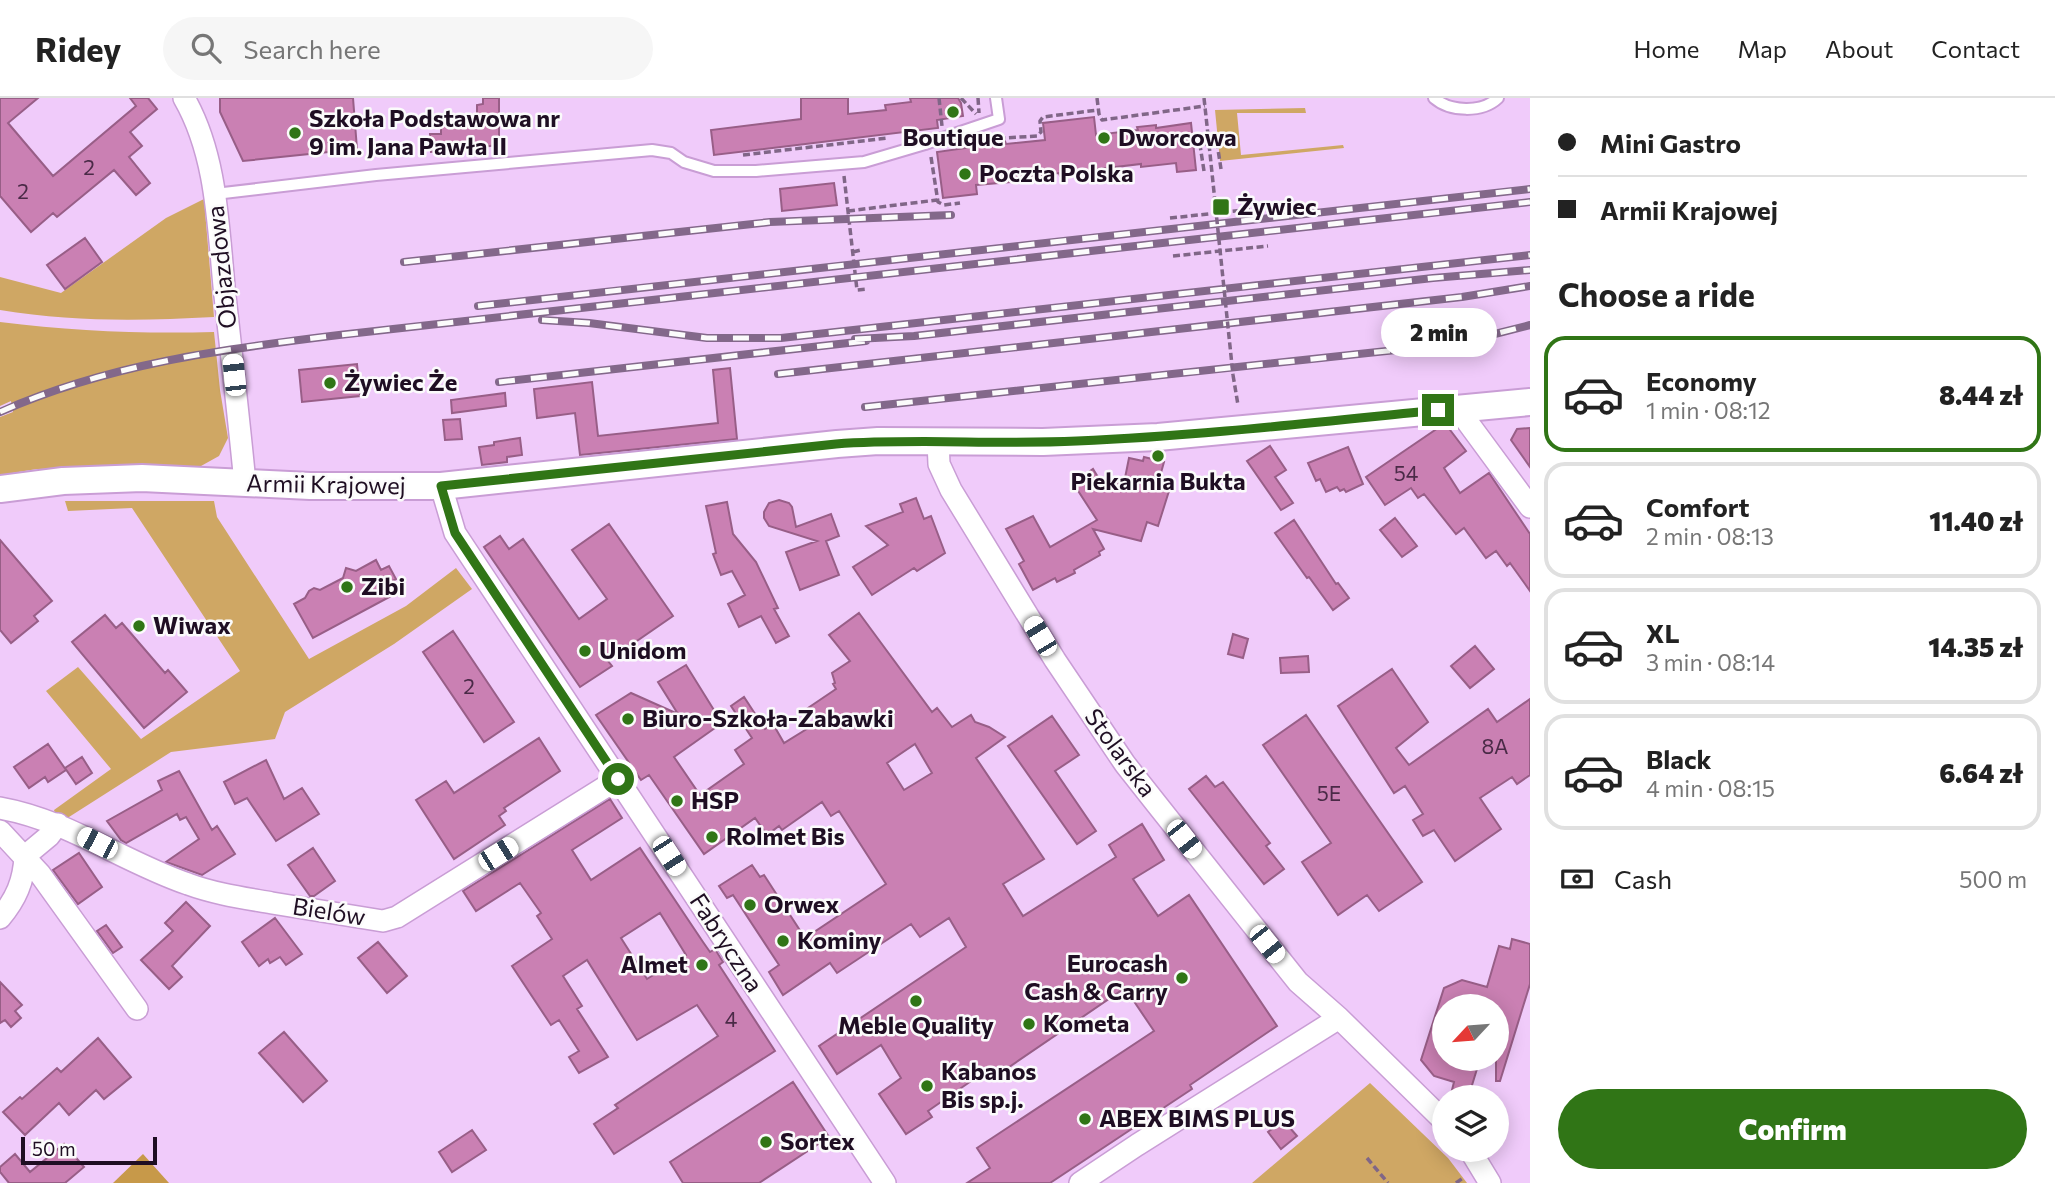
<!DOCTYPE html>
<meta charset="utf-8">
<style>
body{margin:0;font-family:Commissioner,sans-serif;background:#f6f6f6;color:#222;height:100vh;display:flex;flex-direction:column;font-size:26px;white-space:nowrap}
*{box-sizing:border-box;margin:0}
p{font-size:23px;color:#767676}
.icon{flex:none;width:38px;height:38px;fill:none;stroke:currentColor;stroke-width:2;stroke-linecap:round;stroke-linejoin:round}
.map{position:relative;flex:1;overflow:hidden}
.panel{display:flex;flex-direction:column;background:#fff;width:525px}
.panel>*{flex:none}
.guide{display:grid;align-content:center;height:154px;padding:0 28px;background:#fff}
.needle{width:46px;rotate:244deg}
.fabs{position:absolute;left:1432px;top:896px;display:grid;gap:14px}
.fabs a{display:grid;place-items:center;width:77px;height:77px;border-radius:50%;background:#fff;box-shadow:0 4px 18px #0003;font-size:35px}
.scale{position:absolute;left:21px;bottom:18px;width:136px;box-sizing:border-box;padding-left:7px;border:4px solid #1f0e23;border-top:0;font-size:19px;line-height:24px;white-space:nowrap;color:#1f0e23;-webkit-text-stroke:5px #fbfbfb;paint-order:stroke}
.end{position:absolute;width:32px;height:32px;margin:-16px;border:9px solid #307516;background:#fff;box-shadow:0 0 0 4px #fff}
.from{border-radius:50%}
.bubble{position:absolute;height:49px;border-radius:24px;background:#fff;box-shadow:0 4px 18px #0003;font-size:23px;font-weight:800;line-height:49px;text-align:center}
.car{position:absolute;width:21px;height:42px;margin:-21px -10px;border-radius:9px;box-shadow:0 0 5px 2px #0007;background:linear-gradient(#fff 24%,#345 0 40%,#fff 0 76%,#345 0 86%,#fff 0)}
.guide b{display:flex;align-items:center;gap:24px;height:66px;font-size:26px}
.guide b+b{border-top:2px solid #e0e0e0}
.guide i{width:18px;height:18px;background:#222}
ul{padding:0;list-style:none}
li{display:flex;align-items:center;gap:21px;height:116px;margin:0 14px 10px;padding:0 14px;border:4px solid #e0e0e0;border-radius:21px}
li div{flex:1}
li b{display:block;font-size:26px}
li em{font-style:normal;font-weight:800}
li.selected{border-color:#307516}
li>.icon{width:63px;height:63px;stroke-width:1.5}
h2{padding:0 28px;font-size:32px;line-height:84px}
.pay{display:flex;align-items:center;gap:18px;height:77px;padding:0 28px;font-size:26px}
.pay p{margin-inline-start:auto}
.cta{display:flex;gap:14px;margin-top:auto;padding:14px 28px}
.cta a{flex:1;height:80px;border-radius:42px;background:#307516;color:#fff;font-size:28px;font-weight:800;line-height:80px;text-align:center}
header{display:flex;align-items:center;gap:42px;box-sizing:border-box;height:98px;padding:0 35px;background:#fff;border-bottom:2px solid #e0e0e0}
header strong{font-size:33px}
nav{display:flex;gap:38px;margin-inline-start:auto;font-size:24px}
.search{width:490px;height:63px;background:#f6f6f6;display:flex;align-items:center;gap:18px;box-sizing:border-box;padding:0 24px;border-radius:38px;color:#767676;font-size:26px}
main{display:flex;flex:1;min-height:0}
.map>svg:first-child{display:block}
.green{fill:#cfa764}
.forest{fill:#c79949}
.building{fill:#ca80b3;stroke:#985e87;stroke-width:2;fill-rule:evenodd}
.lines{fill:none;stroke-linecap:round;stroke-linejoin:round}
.service-casing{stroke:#c99dd5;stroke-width:14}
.minor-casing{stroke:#c99dd5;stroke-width:24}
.tertiary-casing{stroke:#c99dd5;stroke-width:30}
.path{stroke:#806687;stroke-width:3.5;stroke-dasharray:7 3.5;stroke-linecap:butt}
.service{stroke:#fff;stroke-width:10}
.minor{stroke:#fff;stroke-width:21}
.tertiary{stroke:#fff;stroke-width:26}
.rail-casing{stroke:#83688a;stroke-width:8}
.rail{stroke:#fbfbfb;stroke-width:5;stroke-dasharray:16;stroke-linecap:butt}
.path-bridge{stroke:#806687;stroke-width:3.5;stroke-dasharray:7 3.5;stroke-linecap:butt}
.route{stroke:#307516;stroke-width:9}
.poi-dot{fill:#307516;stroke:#fbfbfb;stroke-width:2.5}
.labels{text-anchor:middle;stroke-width:5;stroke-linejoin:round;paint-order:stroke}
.number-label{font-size:21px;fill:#4a2a47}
.poi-label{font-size:24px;font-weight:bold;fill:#1f0e23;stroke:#fbfbfb;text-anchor:start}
.street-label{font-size:24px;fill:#1f0e23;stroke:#fbfbfb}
</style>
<header>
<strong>Ridey</strong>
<div class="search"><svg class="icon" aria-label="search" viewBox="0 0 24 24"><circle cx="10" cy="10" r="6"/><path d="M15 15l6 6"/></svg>Search here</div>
<nav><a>Home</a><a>Map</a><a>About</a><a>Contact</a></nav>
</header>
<main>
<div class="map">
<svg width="1530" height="1085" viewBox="0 0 1530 1085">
<rect width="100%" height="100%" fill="#f0cbfa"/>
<path class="green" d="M1305,10L1306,15H1237L1241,57L1343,47L1344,50L1220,63L1215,12Z
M204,101L214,219C140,223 73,224 0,212V179L61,195L166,120Z
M0,224C72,233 142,236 214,234L220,292L228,340L219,358L201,368L37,371L0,377V319L13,314L11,303L0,308Z
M65,403H214L217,419L309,561L406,508L456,470L472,491L394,546L285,614L275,641L171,654L58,726L54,712L111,671L46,593L78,569L141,641L240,573L132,410L68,413Z
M1370,985L1448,1060L1467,1085H1252Z"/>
<path class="forest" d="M143,1056L169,1085H113Z"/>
<path class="building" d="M0,0H38L8,25L53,78L136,8L130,0H148L157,11L130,34L142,48L129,59L150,85L136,97L114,72L57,119L53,115L31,134L0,98Z
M220,0H353L357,51L243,63L220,14Z
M483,0H499V47L431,54L430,36H441V28L477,26V7L483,6Z
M801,0H848V16L886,12L885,7L911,4L910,0H958L961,5L963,18L937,22L938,30L714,57L711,32L801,21Z
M1094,19L1096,37L1138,32L1137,29L1156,27V30L1191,25L1196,72L1177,74L1176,65L1141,69V66L1091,72V75L1060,78L1059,75L1009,81L1010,84L976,87L977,96L943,100L937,54L987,47V45L1005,43L1006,46L1045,42L1043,25Z
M834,85L837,107L782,113L780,91Z
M85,140L102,164L65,191L47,167Z
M357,266L360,298L302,304L299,272Z
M730,270L737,341L580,357L575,315L537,320L534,291L592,284L598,338L718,325L713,272Z
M505,295L506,308L452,315L451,302Z
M460,321L462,341L445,342L443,322Z
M1441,328H1447L1466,353L1444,370L1460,395L1489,375L1530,436V493L1510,465L1507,468L1496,453L1486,460L1464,430L1456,436L1424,396L1418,400L1411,390L1385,407L1366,379Z
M1530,330V369L1511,342L1517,331Z
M520,340L522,357L507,359V364L482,367L479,349L494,347V344Z
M1270,348L1286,372L1275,379L1293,405L1281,412L1247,363Z
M1348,349L1363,386L1346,394L1344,391L1340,393L1337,389L1326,394L1320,381L1316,383L1308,365Z
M1144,359L1164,364L1157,389L1169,393L1158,428L1147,424L1141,443L1093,431L1104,451L1099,454L1100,457L1074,472L1075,475L1057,484L1055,480L1033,492L1019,466L1024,463L1006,431L1033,418L1050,449L1097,422L1073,385L1093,371L1101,384L1124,385L1129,360L1143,363Z
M916,400L924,421L931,418L945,455L917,473L914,470L872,497L853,469L888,447L866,428L903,414L900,406Z
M779,402L789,405L792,409L796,429L831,416L839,438L826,443L839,477L800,492L786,454L817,443L769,428L764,420V414L769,405Z
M727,404L733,436L756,464L778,510L774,511L789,538L776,545L761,518L739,529L728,506L745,497L732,473L721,477L713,456L716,455L706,408Z
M1395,420L1417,448L1402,459L1380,432Z
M1294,422L1336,486L1338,485L1349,500L1333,512L1309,479L1307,480L1275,435Z
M609,426L673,518L608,563L612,568L580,589L484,449L500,438L509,451L523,441L579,521L607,501L572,452Z
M0,442L52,503L34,518L38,523L11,545L0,532Z
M376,462L381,472L389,468L396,481L387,486L393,497L313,540L294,506L305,500L309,493L314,490L320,492L343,480L346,470L356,473Z
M859,515L932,614L937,610L952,629L971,617L975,624L989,629L1005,639L976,660L1044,761L1003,786L1023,818L1116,759L1109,747L1142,726L1164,762L1133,781L1158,818L1189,797L1277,928L1190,987L1192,991L1050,1085H967L990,1070L977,1050L1154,933L1125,890L993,980L987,972L928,1013L932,1019L906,1036L879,996L901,980L881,947L837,976L819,948L966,849L949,820L920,839L911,826L837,875L830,865L783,897L769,874L779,867L733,797L727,800L719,788L752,767L760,779L764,777L805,840L886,786L839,713L831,718L822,704L782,732L779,728L767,737L755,720L704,756L649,677L641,682L596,617L631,595L678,616L658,584L686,567L722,625L674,659L700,697L744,666L735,652L752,640L731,608L744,599L765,631L773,626L784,645L818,624L808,610L836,591L833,586L835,585L832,575L850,563L829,537ZM915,646L932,675L904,692L887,665Z
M105,517L116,530L122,525L165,575L168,572L187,594L144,630L72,544Z
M453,533L514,624L484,644L423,554Z
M1233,536L1248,541L1243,560L1228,556Z
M1475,548L1494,571L1470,590L1451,568Z
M1308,558L1309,574L1281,575L1280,560Z
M1392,571L1428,624L1396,650L1409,667L1488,611L1497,624L1530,601V677L1517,686L1512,679L1480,700L1501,731L1455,763L1434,732L1423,738L1413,722L1423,716L1405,688L1394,695L1338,608Z
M1306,617L1422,784L1379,813L1367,797L1338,817L1302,764L1331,745L1263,647Z
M1052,618L1079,657L1055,673L1096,733L1077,746L1008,648Z
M539,640L560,673L504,710L506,713L499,718L505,727L454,761L416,702L446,683L454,695Z
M48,646L66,672L48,684L45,679L29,690L14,669Z
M82,659L92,675L76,686L65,670Z
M266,662L284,701L302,690L319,716L276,743L247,700L235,706L224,684Z
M179,673L212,732L217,728L235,756L202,777L166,764L199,741L186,719L180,722L177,716L126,745L121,742L107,723L162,692L158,683Z
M1206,678L1215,689L1223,684L1270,745L1266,748L1284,771L1264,786L1189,691Z
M610,701L622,720L572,752L591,782L640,750L703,844L710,854L715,851L723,864L719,867L775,953L614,1056L594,1026L618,1010L615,1007L718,938L697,907L637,942L587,862L563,878L582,908L577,911L608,959L579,975L569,959L579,953L559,922L551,927L512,868L552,841L537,818L541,815L520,785L476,813L463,793ZM660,815L686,857L647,881L621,840Z
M313,750L335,783L314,798H310L288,767Z
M79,755L102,789L78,806L53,772Z
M186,804L210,828L172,868L182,879L169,891L141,862L173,833L165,825Z
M275,820L302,856L286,867L280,859L270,865L268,861L259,868L242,844Z
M106,827L122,849L113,855L97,833Z
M1512,841L1530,846V886L1500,983H1496V908H1444V961H1480L1469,997L1452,992L1454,984L1434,978L1421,962L1444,890L1462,882L1487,889L1499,848L1510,851Z
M378,844L407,878L387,895L358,860Z
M0,884L22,907L15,913L21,920L11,929L5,922L0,925Z
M284,934L327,983L303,1004L259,955Z
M98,940L131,979L104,1001L96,992L69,1017L59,1005L25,1037L3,1014L20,999L22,1001L57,970L61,974Z
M793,984L829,1039L759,1085H683L670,1064Z
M1283,1022L1297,1038L1281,1051L1268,1034Z
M472,1032L486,1052L452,1074L439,1054Z
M64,1046L84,1069L65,1085H9L0,1074V1069L15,1056L30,1074Z"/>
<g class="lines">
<defs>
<path id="service" d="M1434,0C1450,14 1482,15 1498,0
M215,96L376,77L652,52L671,55L684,64L714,73H756L864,64L925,46L999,21L996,0"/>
<path id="minor" d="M184,0C218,59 218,132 225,198C232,261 239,323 245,385
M1461,310L1466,322L1530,409
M938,343L939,366L951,392L1055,562L1125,666L1155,704L1298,884L1339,920L1444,1023
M441,388L455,435L885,1085
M0,710C68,722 123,764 188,786C215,796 244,800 272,805C309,811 346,817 383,823L397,819L618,681
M0,733L40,776L137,911
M0,820C16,801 24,783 25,758L49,738L58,726
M1470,1052L1490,1085
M1080,1085L1137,1047L1339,920"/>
<path id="tertiary" d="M0,391L63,383L142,380L310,388H441L837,346L878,343L1043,344L1158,339L1530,304"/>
</defs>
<use href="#service" class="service-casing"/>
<use href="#minor" class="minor-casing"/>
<use href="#tertiary" class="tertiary-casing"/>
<path class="path" d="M939,0L942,28
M961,0L976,16
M978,0L979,15
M1097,0L1099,16L1102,22L1205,8
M1204,0L1209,46
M988,41L1037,38L1041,34L1040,23L1043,19L1098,12
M743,57L888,40
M931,59L938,104L944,107L960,105
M1204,73L1200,47L1217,45L1221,71
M844,78L857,192L868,191
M848,113L937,102
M1170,120L1264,110
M853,154L861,152
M1173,158L1268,148
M1233,277L1238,307
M1367,1060L1388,1085
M1456,1085L1463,1080"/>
<use href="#service" class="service"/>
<use href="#minor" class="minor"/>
<use href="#tertiary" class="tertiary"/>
<defs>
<path id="rail" d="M404,164L770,124L951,117
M478,208L1530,91
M542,222L589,225L707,240H781L1530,157
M855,241L914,238L1433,180L1530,172
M778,276L1462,199L1530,188
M499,284L866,243
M865,309L1424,249L1475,241L1530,227
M0,314C108,266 223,251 339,237L1530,104"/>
</defs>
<use href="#rail" class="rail-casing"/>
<use href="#rail" class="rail"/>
<path class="path-bridge" d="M1209,46L1233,277"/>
</g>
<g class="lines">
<path class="route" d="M618,681L455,435L441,388L836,346C916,340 996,347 1077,343C1197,338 1318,324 1438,312"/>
</g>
<g class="poi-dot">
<circle cx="953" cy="14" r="7"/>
<circle cx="295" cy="35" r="7"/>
<circle cx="1104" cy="40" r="7"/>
<circle cx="965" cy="76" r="7"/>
<rect x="1212" y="100" width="18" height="18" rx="3.5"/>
<circle cx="330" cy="285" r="7"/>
<circle cx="1158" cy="358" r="7"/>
<circle cx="347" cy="489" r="7"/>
<circle cx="139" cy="528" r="7"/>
<circle cx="585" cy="553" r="7"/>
<circle cx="628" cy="621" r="7"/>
<circle cx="677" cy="703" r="7"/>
<circle cx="712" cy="739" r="7"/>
<circle cx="750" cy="807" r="7"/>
<circle cx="783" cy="843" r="7"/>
<circle cx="702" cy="867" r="7"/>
<circle cx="1182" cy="880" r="7"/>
<circle cx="916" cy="903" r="7"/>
<circle cx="1029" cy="926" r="7"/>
<circle cx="927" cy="988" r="7"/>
<circle cx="1085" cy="1021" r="7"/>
<circle cx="766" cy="1044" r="7"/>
</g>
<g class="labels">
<g class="number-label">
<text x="89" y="77">2</text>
<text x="23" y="101">2</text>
<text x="1406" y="383">54</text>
<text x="469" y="596">2</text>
<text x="1495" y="656">8A</text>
<text x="1329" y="703">5E</text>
<text x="731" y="929">4</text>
</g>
<g class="poi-label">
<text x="309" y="29">Szkoła Podstawowa nr<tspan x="309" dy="28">9 im. Jana Pawła II</tspan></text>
<text x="953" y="48" text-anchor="middle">Boutique</text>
<text x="1118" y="48">Dworcowa</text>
<text x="979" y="84">Poczta Polska</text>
<text x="1237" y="117">Żywiec</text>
<text x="344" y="293">Żywiec Że</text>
<text x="1158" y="392" text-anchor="middle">Piekarnia Bukta</text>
<text x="361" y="497">Zibi</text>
<text x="153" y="536">Wiwax</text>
<text x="599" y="561">Unidom</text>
<text x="642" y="629">Biuro-Szkoła-Zabawki</text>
<text x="691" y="711">HSP</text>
<text x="726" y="747">Rolmet Bis</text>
<text x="764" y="815">Orwex</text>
<text x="797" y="851">Kominy</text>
<text x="1168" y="874" text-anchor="end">Eurocash<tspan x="1168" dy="28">Cash &amp; Carry</tspan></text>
<text x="688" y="875" text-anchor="end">Almet</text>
<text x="1043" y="934">Kometa</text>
<text x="916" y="936" text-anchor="middle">Meble Quality</text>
<text x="941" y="982">Kabanos<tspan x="941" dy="28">Bis sp.j.</tspan></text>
<text x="1099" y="1029">ABEX BIMS PLUS</text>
<text x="780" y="1052">Sortex</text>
</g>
<g class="street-label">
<text transform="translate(222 169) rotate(-96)" y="8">Objazdowa</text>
<text transform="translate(326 387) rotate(1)" y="8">Armii Krajowej</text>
<text transform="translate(1120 655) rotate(54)" y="8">Stolarska</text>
<text transform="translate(329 814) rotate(9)" y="8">Bielów</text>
<text transform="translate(726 845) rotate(57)" y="8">Fabryczna</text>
</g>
</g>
</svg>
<div class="fabs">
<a><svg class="needle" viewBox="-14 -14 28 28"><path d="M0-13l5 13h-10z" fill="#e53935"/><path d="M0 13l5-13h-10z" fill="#767676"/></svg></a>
<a><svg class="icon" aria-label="layers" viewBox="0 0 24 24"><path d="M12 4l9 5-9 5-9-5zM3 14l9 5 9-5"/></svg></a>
</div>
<div class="scale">50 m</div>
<i class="end from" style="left:618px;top:681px"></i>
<i class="end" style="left:1438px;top:312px"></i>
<div class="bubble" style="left:1381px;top:210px;width:116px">2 min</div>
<i class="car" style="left:234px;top:277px;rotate:354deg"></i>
<i class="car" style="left:1040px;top:538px;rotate:329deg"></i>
<i class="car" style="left:1184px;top:741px;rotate:142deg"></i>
<i class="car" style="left:97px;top:745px;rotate:297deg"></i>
<i class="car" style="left:498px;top:756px;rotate:58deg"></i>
<i class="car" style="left:669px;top:758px;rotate:147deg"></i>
<i class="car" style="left:1267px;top:846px;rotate:141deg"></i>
</div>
<section class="panel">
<div class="guide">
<b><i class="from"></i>Mini Gastro</b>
<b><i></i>Armii Krajowej</b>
</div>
<h2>Choose a ride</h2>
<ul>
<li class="selected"><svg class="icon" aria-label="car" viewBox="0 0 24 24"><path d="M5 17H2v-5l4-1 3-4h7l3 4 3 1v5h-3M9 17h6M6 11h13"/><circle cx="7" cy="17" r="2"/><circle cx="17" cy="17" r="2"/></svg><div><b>Economy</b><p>1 min · 08:12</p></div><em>8.44 zł</em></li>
<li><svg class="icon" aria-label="car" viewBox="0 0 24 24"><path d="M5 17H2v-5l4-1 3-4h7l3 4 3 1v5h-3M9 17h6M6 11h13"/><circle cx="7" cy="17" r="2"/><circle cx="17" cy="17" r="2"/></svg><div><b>Comfort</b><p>2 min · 08:13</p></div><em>11.40 zł</em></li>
<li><svg class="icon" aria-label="car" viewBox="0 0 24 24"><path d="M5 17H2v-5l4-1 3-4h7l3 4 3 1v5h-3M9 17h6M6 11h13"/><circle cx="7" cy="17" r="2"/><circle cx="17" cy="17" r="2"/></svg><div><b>XL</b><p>3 min · 08:14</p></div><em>14.35 zł</em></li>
<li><svg class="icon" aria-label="car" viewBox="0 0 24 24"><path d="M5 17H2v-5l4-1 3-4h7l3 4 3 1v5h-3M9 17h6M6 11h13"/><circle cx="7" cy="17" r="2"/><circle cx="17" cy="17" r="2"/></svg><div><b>Black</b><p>4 min · 08:15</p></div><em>6.64 zł</em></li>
</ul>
<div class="pay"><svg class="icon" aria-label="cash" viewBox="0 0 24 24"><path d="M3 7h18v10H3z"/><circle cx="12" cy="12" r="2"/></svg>Cash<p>500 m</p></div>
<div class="cta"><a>Confirm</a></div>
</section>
</main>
